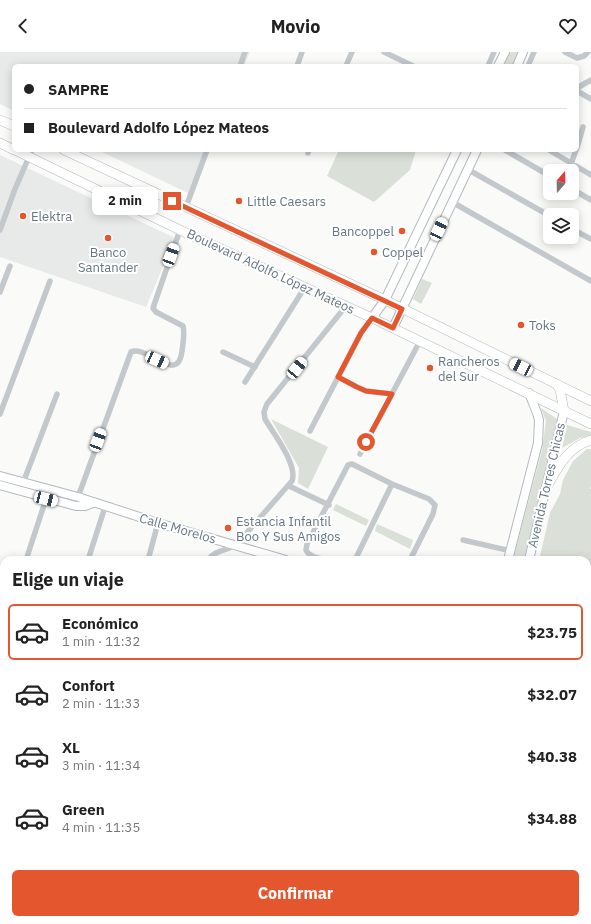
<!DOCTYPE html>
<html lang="es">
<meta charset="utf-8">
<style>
body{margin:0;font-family:"IBM Plex Sans",sans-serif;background:#f6f6f6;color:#222;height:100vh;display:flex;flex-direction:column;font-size:15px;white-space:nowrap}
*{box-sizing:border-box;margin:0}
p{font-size:13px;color:#767676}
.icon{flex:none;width:22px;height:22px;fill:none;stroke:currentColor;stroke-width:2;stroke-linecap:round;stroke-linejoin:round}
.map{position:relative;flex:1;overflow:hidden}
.drawer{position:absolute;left:0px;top:504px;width:591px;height:368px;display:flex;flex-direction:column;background:#fff;border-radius:12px 12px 0 0;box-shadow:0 2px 10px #0003}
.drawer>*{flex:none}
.top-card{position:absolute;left:12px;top:12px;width:567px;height:88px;border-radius:6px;box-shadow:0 2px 10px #0003;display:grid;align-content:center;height:88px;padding:0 12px;background:#fff}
.needle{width:26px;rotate:20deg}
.buttons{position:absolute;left:543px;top:112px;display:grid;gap:8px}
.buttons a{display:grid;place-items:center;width:36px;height:36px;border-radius:6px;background:#fff;box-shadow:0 2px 10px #0003;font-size:20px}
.end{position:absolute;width:18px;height:18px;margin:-9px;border:5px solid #e4572e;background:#fff;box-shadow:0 0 0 2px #fff}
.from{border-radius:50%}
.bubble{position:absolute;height:28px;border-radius:6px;background:#fff;box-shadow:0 2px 10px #0003;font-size:13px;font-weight:700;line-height:28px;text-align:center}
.car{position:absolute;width:12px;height:24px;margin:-12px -6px;border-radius:5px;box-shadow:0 0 3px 1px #0007;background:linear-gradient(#fff 24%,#345 0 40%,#fff 0 76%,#345 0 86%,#fff 0)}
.top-card b{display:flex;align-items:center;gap:14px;height:38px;font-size:15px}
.top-card b+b{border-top:1px solid #e0e0e0}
.top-card i{width:10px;height:10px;background:#222}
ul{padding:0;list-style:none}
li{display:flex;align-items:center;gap:12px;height:56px;margin:0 8px 6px;padding:0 4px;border:2px solid transparent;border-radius:6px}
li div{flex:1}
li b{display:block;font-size:15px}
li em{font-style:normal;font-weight:700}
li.current{border-color:#e4572e}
li>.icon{width:36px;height:36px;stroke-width:1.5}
h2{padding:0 12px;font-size:18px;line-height:48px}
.button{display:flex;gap:8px;margin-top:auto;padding:8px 12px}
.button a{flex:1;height:46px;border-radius:6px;background:#e4572e;color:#fff;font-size:16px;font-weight:700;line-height:46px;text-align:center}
header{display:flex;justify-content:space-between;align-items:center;height:52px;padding:0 12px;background:#fff;font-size:18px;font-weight:700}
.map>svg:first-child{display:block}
.built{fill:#e8e9e9}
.green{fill:#dadfd7}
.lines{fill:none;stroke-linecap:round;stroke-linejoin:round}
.secondary-casing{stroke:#b3babf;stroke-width:10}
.primary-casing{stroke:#b5babe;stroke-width:10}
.street{stroke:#c3c8cc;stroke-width:5.5}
.secondary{stroke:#fff;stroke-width:8}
.primary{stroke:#fff;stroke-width:9}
.route{stroke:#e4572e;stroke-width:5}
.poi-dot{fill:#e4572e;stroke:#fff;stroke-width:1.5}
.labels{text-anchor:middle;stroke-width:4;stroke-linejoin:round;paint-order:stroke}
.poi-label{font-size:13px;fill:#657683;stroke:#fff;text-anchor:start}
.street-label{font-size:13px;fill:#657683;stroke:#fff}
</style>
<header><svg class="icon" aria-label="back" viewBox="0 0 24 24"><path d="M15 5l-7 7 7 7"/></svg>Movio<svg class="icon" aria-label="heart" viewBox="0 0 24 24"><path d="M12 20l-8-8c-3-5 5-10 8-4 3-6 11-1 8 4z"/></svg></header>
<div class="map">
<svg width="591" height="872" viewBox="0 0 591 872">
<rect width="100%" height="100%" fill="#fafaf8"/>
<path class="built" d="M0,0H250L244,14H14V59L0,52Z
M98,98H210L192,143Z
M0,103L175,186L146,255L0,205Z"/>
<path class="green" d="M509,0H521L515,14H503Z
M339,98H416L410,118L374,150L327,124Z
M422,227L432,231L421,252L413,247Z
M541,356L557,367L524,508H513L542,398L546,369Z
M271,367L328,395L308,437L298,431L299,416Z
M567,373L591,380V383L580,386L562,396Z
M587,397H591V434L590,437H591V589L587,588V508H539L550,461L560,442L563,428L573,409Z
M336,452L369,468L366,474L333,458Z
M377,472L413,488L410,497L375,479Z
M0,698L4,700V750L0,749Z"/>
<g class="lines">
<defs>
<path id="secondary" d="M498,14L505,0
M517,14L523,0
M372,266L385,248L457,98
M393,276L477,98
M0,424L78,445L158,471L286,508
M0,433L76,454H85L93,451
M508,508L538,391L539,368L537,361L529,341
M529,508L564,359
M587,592L591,593
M587,604L591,605
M417,872L418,868
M437,872L438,868"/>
<path id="primary" d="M0,68L14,74
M0,91L14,98
M15,98L180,178L372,266L591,372
M64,98L385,248L591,349
M557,333L560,338L564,359
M545,438C557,417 567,395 591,388"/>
</defs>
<use href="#secondary" class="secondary-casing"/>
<use href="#primary" class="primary-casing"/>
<path class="street" d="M384,0L413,14
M565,0L577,6L584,4L588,0
M240,14L245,0
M297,14L302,0
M346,14L352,0
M488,14L494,0
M528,14L534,0
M577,36L591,28
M577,39L591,47
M577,96L583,75
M505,98L550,124
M549,98L591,123
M308,101L309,98
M571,112L576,98
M467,117L550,164
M572,137L591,148
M452,150L591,229
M186,155L207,98
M572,177L591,187
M0,178L15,137L32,98
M0,240L10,214
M223,300L255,315
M338,325L357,335L366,339L392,342
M245,330L305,235
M0,362L50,229
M310,379L361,281L372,266
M360,402L420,289
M23,431L57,342
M289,434L329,453
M78,445L131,300C146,292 178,334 182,299C183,291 185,282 183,274L156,260L153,256L180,178
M463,488L511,499
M26,508L46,447
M88,508L105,455
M148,508L158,471
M208,508C215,498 226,499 236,493L292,429C298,413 274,382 265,367L264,360L267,352L346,254
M239,508H240
M326,508L314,505L308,501L306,498L307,492L348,413L352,412L392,432L429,447L435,453L433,462L410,508
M355,508L392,432
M0,552L4,553
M0,590L4,576
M0,669L4,670
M587,689L591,677
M587,713L591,714
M0,786L4,773
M587,829L591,830
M300,868L317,872
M36,872L38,868
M97,872L98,868
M159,872L160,868
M222,872L223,868
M282,872L283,868
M346,872L347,868
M531,872L532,868
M589,872L591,865"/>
<use href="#secondary" class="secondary"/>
<use href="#primary" class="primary"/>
</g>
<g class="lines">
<path class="route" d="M172,149L402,257L393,276L372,266L361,281L338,325L357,335L366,339L392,342L366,390"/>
</g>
<g class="poi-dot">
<circle cx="239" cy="149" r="4"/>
<circle cx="23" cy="164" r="4"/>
<circle cx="402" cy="179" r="4"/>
<circle cx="108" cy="186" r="4"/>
<circle cx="374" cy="200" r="4"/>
<circle cx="521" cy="273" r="4"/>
<circle cx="430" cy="316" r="4"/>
<circle cx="228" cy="476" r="4"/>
</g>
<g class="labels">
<g class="poi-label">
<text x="247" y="154">Little Caesars</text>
<text x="31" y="169">Elektra</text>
<text x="394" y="184" text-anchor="end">Bancoppel</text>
<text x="108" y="205" text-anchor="middle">Banco<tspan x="108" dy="15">Santander</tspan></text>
<text x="382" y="205">Coppel</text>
<text x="529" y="278">Toks</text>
<text x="438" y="314">Rancheros<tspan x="438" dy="15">del Sur</tspan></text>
<text x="236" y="474">Estancia Infantil<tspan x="236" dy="15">Boo Y Sus Amigos</tspan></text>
</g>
<g class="street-label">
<text transform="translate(271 219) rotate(25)" y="5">Boulevard Adolfo López Mateos</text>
<text transform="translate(546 433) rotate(-77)" y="5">Avenida Torres Chicas</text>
<text transform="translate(178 476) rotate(16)" y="5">Calle Morelos</text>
</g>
</g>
</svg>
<div class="buttons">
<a><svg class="needle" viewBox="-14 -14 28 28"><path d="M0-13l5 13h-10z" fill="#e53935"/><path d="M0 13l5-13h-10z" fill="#767676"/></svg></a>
<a><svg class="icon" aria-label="layers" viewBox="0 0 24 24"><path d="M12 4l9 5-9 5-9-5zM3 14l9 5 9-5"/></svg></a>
</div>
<i class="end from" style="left:366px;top:390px"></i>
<i class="end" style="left:172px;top:149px"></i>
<div class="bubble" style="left:92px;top:135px;width:66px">2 min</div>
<i class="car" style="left:439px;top:177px;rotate:25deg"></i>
<i class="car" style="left:171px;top:203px;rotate:20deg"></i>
<i class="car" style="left:157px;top:308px;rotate:114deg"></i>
<i class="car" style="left:521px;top:315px;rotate:296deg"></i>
<i class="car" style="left:297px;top:316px;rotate:39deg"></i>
<i class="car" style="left:98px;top:388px;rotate:20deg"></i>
<i class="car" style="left:46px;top:447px;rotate:104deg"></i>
<div class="top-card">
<b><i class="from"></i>SAMPRE</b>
<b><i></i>Boulevard Adolfo López Mateos</b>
</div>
<section class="drawer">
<h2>Elige un viaje</h2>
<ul>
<li class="current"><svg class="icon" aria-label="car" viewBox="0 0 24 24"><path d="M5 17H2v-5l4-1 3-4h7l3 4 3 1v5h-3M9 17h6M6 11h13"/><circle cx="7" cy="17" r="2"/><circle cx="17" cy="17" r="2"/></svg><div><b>Económico</b><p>1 min · 11:32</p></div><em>$23.75</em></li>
<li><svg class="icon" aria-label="car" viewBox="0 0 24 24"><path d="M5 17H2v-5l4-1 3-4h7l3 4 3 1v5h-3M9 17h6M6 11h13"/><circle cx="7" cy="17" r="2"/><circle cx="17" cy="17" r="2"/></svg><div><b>Confort</b><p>2 min · 11:33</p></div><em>$32.07</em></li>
<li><svg class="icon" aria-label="car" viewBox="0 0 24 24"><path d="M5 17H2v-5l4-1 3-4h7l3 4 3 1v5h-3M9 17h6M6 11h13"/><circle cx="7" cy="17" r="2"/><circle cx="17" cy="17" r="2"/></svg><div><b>XL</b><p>3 min · 11:34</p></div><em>$40.38</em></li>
<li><svg class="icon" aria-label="car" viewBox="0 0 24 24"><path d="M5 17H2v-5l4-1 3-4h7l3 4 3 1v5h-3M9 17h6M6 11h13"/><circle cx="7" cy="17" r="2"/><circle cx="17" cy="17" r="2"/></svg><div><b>Green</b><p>4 min · 11:35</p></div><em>$34.88</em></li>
</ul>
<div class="button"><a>Confirmar</a></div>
</section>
</div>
